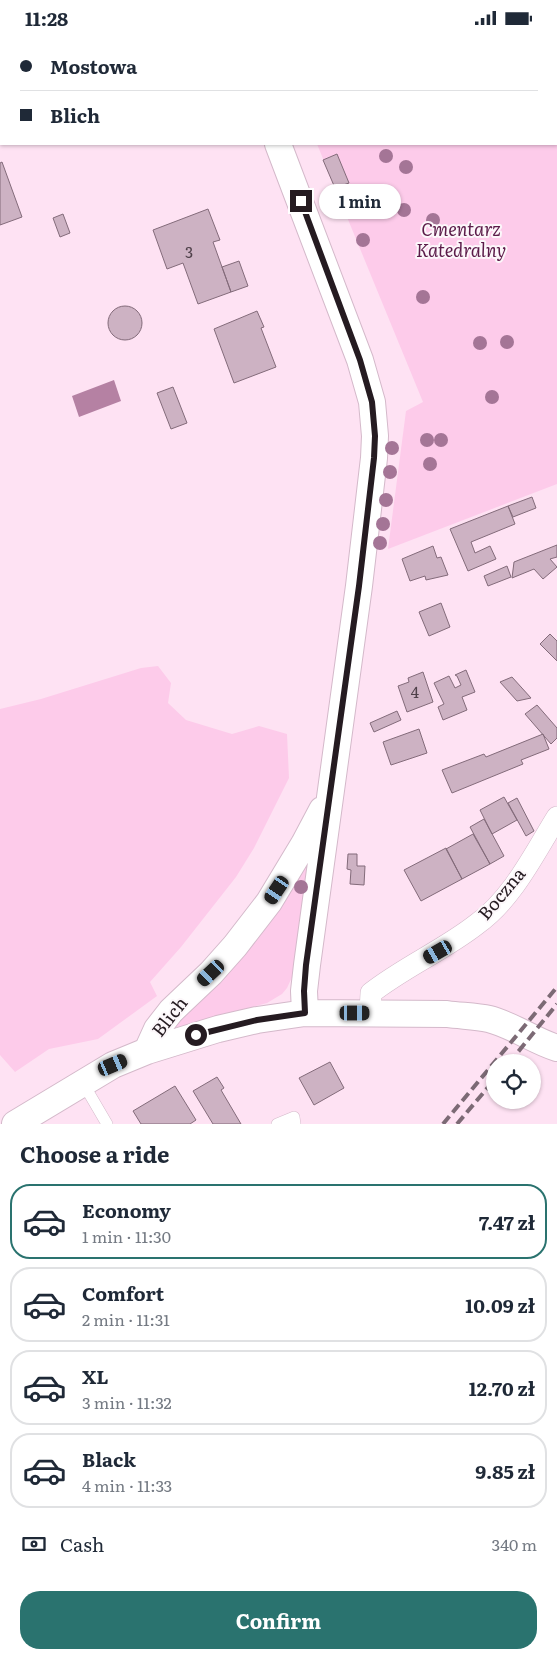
<!DOCTYPE html>
<meta charset="utf-8">
<style>
body{margin:0;font-family:Literata,serif;background:#f6f6f7;color:#1f2937;height:100vh;display:flex;flex-direction:column;font-size:19px;white-space:nowrap}
*{box-sizing:border-box;margin:0}
p{font-size:16px;color:#747a83}
.icon{flex:none;width:28px;height:28px;fill:none;stroke:currentColor;stroke-width:2;stroke-linecap:round;stroke-linejoin:round}
.map{position:relative;height:1089px;overflow:hidden}
.side{display:flex;flex-direction:column;background:#fff;flex:1}
.side>*{flex:none}
.guide{position:absolute;left:0px;top:0px;width:558px;height:110px;box-shadow:0 1px 4px #0004;display:grid;align-content:center;height:110px;padding:0 20px;background:#fff}
.controls{position:absolute;left:486px;top:1019px;display:grid;gap:10px}
.controls a{display:grid;place-items:center;width:55px;height:55px;border-radius:50%;background:#fff;box-shadow:0 1px 4px #0004;font-size:25px}
.end{position:absolute;width:22px;height:22px;margin:-11px;border:6px solid #251b21;background:#fff;box-shadow:0 0 0 2px #fff}
.from{border-radius:50%}
.bubble{position:absolute;height:35px;border-radius:18px;background:#fff;box-shadow:0 1px 4px #0004;font-size:16px;font-weight:700;line-height:35px;text-align:center}
.car{position:absolute;width:15px;height:30px;margin:-15px -8px;border-radius:6px;box-shadow:0 0 4px 1px #0007;background:linear-gradient(#222 24%,#8ab4d8 0 40%,#222 0 76%,#8ab4d8 0 86%,#222 0)}
.guide b{display:flex;align-items:center;gap:18px;height:48px;font-size:19px}
.guide b+b{border-top:1px solid #e0e1e3}
.guide i{width:12px;height:12px;background:#1f2937}
ul{padding:0;list-style:none}
li{display:flex;align-items:center;gap:15px;height:75px;margin:0 10px 8px;padding:0 10px;border:2px solid #e0e1e3;border-radius:20px}
li div{flex:1}
li b{display:block;font-size:19px}
li em{font-style:normal;font-weight:700}
li.on{border-color:#2a736f}
li>.icon{width:45px;height:45px;stroke-width:1.5}
h2{padding:0 20px;font-size:22px;line-height:60px}
.pay{display:flex;align-items:center;gap:12px;height:55px;padding:0 20px;font-size:19px}
.pay p{margin-inline-start:auto}
.action{display:flex;gap:10px;margin-top:auto;padding:10px 20px}
.action a{flex:1;height:58px;border-radius:20px;background:#2a736f;color:#fff;font-size:20px;font-weight:700;line-height:58px;text-align:center}
.status{display:flex;justify-content:space-between;align-items:center;height:35px;padding:0 25px;background:#fff;direction:ltr}
.status svg{height:14px;fill:currentColor}
.map>svg:first-child{display:block}
.green{fill:#fdcbea}
.water{fill:#b581a3}
.building{fill:#cdb2c3;stroke:#836b7a}
.lines{fill:none;stroke-linecap:round;stroke-linejoin:round}
.service-casing{stroke:#d4b9ca;stroke-width:12}
.minor-casing{stroke:#d4b9ca;stroke-width:22}
.tertiary-casing{stroke:#d4b9ca;stroke-width:28}
.service{stroke:#fff;stroke-width:11}
.minor{stroke:#fff;stroke-width:21}
.tertiary{stroke:#fff;stroke-width:26}
.rail{stroke:#7c6a75;stroke-width:4;stroke-dasharray:10 5;stroke-linecap:butt}
.tree{fill:#a47596}
.route{stroke:#251b21;stroke-width:6}
.labels{text-anchor:middle;stroke-width:4;stroke-linejoin:round;paint-order:stroke}
.number-label{font-size:15px;fill:#4f414a}
.park-label{font-size:18px;font-style:italic;fill:#5b1b49;stroke:#fcf7fa}
.street-label{font-size:18px;fill:#251b21;stroke:#fcf7fa}
</style>
<div class="status"><b>11:28</b><svg viewBox="0 0 49 12"><path d="M0 12V9h3v3zM5 12V6h3v6zM10 12V3h3v9zM15 12V0h3v12zM26 1h20v11H26zM47 4h2v5h-2z"/></svg></div>
<div class="map">
<svg width="557" height="1089" viewBox="0 0 557 1089">
<rect width="100%" height="100%" fill="#fee2f3"/>
<path class="green" d="M273,0H557V449L388,514L406,376L423,367L317,109H556V1Z
M158,631L171,648L168,668L186,685L232,699L259,691L287,699L289,743L254,813L236,842L181,912L150,947L157,961L98,1004L49,1014L15,1037L0,1020V674L41,664L141,633Z
M310,824L293,940L287,953L282,959L267,968L171,994Z"/>
<path class="water" d="M114,345L121,366L79,382L72,361Z"/>
<path class="building" d="M337,119L349,148L335,153L323,125Z
M2,127L22,182L0,190V128Z
M208,174L220,205L213,207L231,257L198,269L183,228L167,234L153,195Z
M63,179L70,198L60,202L53,183Z
M239,226L248,251L231,257L222,232Z
M108 288a17 17 0 1 1 34 0a17 17 0 1 1-34 0Z
M257,276L264,292L261,293L276,332L234,348L214,294Z
M173,352L187,388L171,394L157,358Z
M532,462L536,473L513,482L508,471Z
M508,471L515,489L471,507L475,518L490,511L496,524L468,536L450,494Z
M557,510V522L550,524L557,532L543,544L534,534L512,543L514,527Z
M433,511L437,523L441,522L448,540L426,545L425,541L410,546L402,524Z
M507,531L511,542L488,551L484,541Z
M441,568L450,592L429,601L419,577Z
M550,599L557,606V626L540,609Z
M466,635L475,657L462,662L467,675L443,685L438,672L444,669L434,648L449,641L455,653L461,650L457,641L455,640Z
M423,637L433,667L407,677L398,651L409,647L408,643Z
M512,642L531,663L517,666L500,647Z
M537,670L557,693V703L551,709L525,679Z
M397,676L401,685L374,697L370,688Z
M419,694L427,718L391,730L383,707Z
M543,699L549,714L521,725L523,729L452,758L442,735L484,719L486,722Z
M504,762L517,785L492,799L480,775Z
M517,763L534,796L526,801L508,768Z
M484,784L504,821L490,829L470,792Z
M473,799L490,829L462,844L446,814Z
M446,813L462,844L421,866L404,835Z
M348,819H357V831H365L364,850L350,849L351,835L347,834Z
M330,1027L344,1053L314,1070L299,1043Z
M217,1042L224,1053L221,1055L241,1089H213L193,1056Z
M175,1051L196,1085L190,1089H141L133,1076Z"/>
<g class="lines">
<defs>
<path id="service" d="M83,1048L107,1089
M277,1089L294,1082L295,1089"/>
<path id="minor" d="M370,978L371,958C404,932 444,915 477,889C513,863 534,819 557,782"/>
<path id="tertiary" d="M237,0V1
M278,109L360,325L372,367L375,401L374,423L359,551L307,930L304,956L305,978
M147,1016L157,994L171,976L211,938L235,911L269,867L304,809L322,775
M15,1089L113,1030L147,1016L218,994L257,985L305,978L447,979C461,981 476,981 489,984C513,990 534,1006 557,1013"/>
</defs>
<use href="#service" class="service-casing"/>
<use href="#minor" class="minor-casing"/>
<use href="#tertiary" class="tertiary-casing"/>
<use href="#service" class="service"/>
<use href="#minor" class="minor"/>
<use href="#tertiary" class="tertiary"/>
<path class="rail" d="M509,1028L557,969
M443,1089L557,952
M457,1089L495,1044"/>
</g>
<g class="tree">
<circle cx="386" cy="121" r="7"/>
<circle cx="406" cy="132" r="7"/>
<circle cx="387" cy="174" r="7"/>
<circle cx="404" cy="175" r="7"/>
<circle cx="433" cy="185" r="7"/>
<circle cx="363" cy="205" r="7"/>
<circle cx="423" cy="262" r="7"/>
<circle cx="507" cy="307" r="7"/>
<circle cx="480" cy="308" r="7"/>
<circle cx="492" cy="362" r="7"/>
<circle cx="427" cy="405" r="7"/>
<circle cx="441" cy="405" r="7"/>
<circle cx="392" cy="413" r="7"/>
<circle cx="430" cy="429" r="7"/>
<circle cx="390" cy="437" r="7"/>
<circle cx="386" cy="465" r="7"/>
<circle cx="383" cy="489" r="7"/>
<circle cx="380" cy="508" r="7"/>
<circle cx="301" cy="852" r="7"/>
</g>
<g class="lines">
<path class="route" d="M196,1000L257,985L305,978L304,956L306,930L359,551L374,423L375,401L372,367L360,325L301,166"/>
</g>
<g class="labels">
<g class="number-label">
<text x="189" y="223">3</text>
<text x="415" y="663">4</text>
</g>
<g class="park-label">
<text x="461" y="201">Cmentarz<tspan x="461" dy="21">Katedralny</tspan></text>
</g>
<g class="street-label">
<text transform="translate(502 859) rotate(-50)" y="6">Boczna</text>
<text transform="translate(170 982) rotate(-52)" y="6">Blich</text>
</g>
</g>
</svg>
<div class="controls">
<a><svg class="icon" aria-label="locate" viewBox="0 0 24 24"><circle cx="12" cy="12" r="6"/><path d="M12 2v4M12 18v4M2 12h4M18 12h4"/></svg></a>
</div>
<i class="end from" style="left:196px;top:1000px"></i>
<i class="end" style="left:301px;top:166px"></i>
<div class="bubble" style="left:319px;top:149px;width:82px">1 min</div>
<i class="car" style="left:277px;top:855px;rotate:214deg"></i>
<i class="car" style="left:438px;top:917px;rotate:240deg"></i>
<i class="car" style="left:211px;top:938px;rotate:227deg"></i>
<i class="car" style="left:355px;top:978px;rotate:90deg"></i>
<i class="car" style="left:113px;top:1030px;rotate:67deg"></i>
<div class="guide">
<b><i class="from"></i>Mostowa</b>
<b><i></i>Blich</b>
</div>
</div>
<section class="side">
<h2>Choose a ride</h2>
<ul>
<li class="on"><svg class="icon" aria-label="car" viewBox="0 0 24 24"><path d="M5 17H2v-5l4-1 3-4h7l3 4 3 1v5h-3M9 17h6M6 11h13"/><circle cx="7" cy="17" r="2"/><circle cx="17" cy="17" r="2"/></svg><div><b>Economy</b><p>1 min · 11:30</p></div><em>7.47 zł</em></li>
<li><svg class="icon" aria-label="car" viewBox="0 0 24 24"><path d="M5 17H2v-5l4-1 3-4h7l3 4 3 1v5h-3M9 17h6M6 11h13"/><circle cx="7" cy="17" r="2"/><circle cx="17" cy="17" r="2"/></svg><div><b>Comfort</b><p>2 min · 11:31</p></div><em>10.09 zł</em></li>
<li><svg class="icon" aria-label="car" viewBox="0 0 24 24"><path d="M5 17H2v-5l4-1 3-4h7l3 4 3 1v5h-3M9 17h6M6 11h13"/><circle cx="7" cy="17" r="2"/><circle cx="17" cy="17" r="2"/></svg><div><b>XL</b><p>3 min · 11:32</p></div><em>12.70 zł</em></li>
<li><svg class="icon" aria-label="car" viewBox="0 0 24 24"><path d="M5 17H2v-5l4-1 3-4h7l3 4 3 1v5h-3M9 17h6M6 11h13"/><circle cx="7" cy="17" r="2"/><circle cx="17" cy="17" r="2"/></svg><div><b>Black</b><p>4 min · 11:33</p></div><em>9.85 zł</em></li>
</ul>
<div class="pay"><svg class="icon" aria-label="cash" viewBox="0 0 24 24"><path d="M3 7h18v10H3z"/><circle cx="12" cy="12" r="2"/></svg>Cash<p>340 m</p></div>
<div class="action"><a>Confirm</a></div>
</section>
